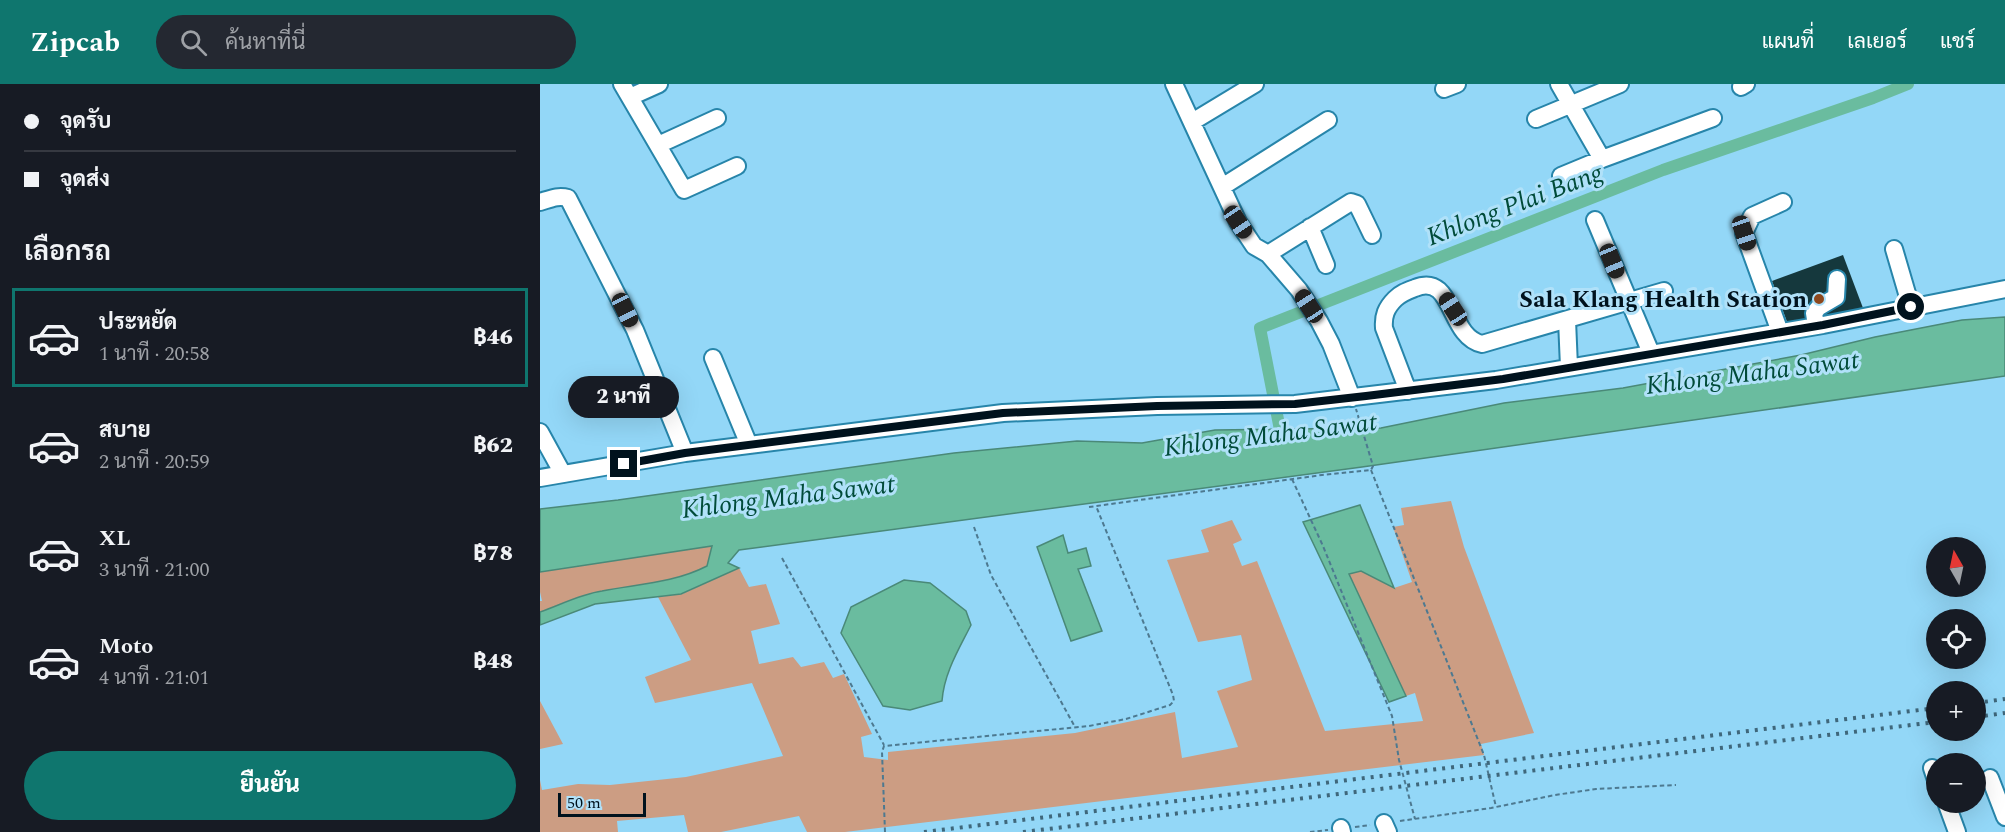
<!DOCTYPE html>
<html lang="th">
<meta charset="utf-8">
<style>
body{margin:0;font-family:Spectral,Sarabun,serif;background:#242831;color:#f1f3f6;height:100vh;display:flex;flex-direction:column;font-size:22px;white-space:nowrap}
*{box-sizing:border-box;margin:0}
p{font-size:20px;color:#9ea1a6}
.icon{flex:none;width:33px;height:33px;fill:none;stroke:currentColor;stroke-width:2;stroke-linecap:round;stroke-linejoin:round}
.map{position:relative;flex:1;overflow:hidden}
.drawer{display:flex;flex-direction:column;background:#171b24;width:540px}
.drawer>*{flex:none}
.guide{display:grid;align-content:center;height:132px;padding:0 24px;background:#171b24}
.needle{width:39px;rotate:351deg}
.controls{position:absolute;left:1386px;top:453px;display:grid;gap:12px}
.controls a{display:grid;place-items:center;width:60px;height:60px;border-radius:50%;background:#171b24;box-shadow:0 6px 24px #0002;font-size:30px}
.scale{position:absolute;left:18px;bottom:15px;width:88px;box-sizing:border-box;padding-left:6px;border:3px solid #00121d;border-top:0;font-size:16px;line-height:21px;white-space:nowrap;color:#00121d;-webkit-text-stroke:4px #b0e1f9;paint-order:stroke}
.end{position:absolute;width:27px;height:27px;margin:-14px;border:8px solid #00121d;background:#fff;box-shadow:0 0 0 3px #fff}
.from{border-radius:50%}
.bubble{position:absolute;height:42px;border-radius:21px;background:#171b24;box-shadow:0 6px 24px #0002;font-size:20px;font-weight:800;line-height:42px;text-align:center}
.car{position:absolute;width:18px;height:36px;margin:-18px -9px;border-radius:8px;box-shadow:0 0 4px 2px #0007;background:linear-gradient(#222 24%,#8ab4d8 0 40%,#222 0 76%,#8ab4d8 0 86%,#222 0)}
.guide b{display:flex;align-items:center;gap:21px;height:57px;font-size:22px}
.guide b+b{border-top:2px solid #363941}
.guide i{width:15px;height:15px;background:#f1f3f6}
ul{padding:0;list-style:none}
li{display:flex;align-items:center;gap:18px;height:99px;margin:0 12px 9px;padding:0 12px;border:3px solid transparent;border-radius:0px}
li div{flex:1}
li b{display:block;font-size:22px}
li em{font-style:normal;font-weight:800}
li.on{border-color:#0f766e}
li>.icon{width:54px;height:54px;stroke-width:1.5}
h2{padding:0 24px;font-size:27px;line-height:72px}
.primary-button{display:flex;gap:12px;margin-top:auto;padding:12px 24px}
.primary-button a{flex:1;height:69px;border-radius:36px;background:#0f766e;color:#fff;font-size:24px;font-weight:800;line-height:69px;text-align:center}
header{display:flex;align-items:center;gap:36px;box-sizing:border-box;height:84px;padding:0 30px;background:#0f766e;color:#fff}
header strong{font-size:28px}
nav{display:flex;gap:33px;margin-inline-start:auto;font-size:21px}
.search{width:420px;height:54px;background:#242831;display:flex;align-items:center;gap:15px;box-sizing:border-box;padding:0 21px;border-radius:33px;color:#9ea1a6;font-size:22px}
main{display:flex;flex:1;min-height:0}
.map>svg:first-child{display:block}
.green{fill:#cc9d83}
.water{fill:#6abc9f;stroke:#4a8978;stroke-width:1.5}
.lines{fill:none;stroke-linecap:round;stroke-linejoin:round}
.canal{stroke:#6abc9f;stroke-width:12}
.building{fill:#15383d}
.minor-casing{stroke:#2785aa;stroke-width:20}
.path{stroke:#4d7990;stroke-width:2;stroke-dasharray:4.5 3;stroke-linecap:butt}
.minor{stroke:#fff;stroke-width:16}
.rail{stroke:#3f677b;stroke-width:4;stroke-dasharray:3 6;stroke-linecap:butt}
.route{stroke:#00121d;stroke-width:8}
.poi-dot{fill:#8d481d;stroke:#b0e1f9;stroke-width:2}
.labels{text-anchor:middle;stroke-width:6;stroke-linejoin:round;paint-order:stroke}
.poi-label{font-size:24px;font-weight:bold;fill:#00121d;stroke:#b0e1f9;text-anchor:end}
.water-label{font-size:26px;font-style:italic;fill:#014b39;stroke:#b0e1f9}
</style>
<header>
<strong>Zipcab</strong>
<div class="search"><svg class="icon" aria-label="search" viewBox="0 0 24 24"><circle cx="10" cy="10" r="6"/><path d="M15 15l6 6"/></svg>ค้นหาที่นี่</div>
<nav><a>แผนที่</a><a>เลเยอร์</a><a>แชร์</a></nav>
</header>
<main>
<section class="drawer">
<div class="guide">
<b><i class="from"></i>จุดรับ</b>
<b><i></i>จุดส่ง</b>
</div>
<h2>เลือกรถ</h2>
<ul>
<li class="on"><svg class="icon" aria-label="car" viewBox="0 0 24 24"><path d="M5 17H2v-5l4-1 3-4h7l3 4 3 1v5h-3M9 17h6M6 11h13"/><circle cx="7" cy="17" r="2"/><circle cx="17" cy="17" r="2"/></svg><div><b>ประหยัด</b><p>1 นาที · 20:58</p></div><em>฿46</em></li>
<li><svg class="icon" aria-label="car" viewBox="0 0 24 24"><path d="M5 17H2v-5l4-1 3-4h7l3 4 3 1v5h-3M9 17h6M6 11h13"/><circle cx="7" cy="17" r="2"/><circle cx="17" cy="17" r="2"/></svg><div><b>สบาย</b><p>2 นาที · 20:59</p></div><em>฿62</em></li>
<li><svg class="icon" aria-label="car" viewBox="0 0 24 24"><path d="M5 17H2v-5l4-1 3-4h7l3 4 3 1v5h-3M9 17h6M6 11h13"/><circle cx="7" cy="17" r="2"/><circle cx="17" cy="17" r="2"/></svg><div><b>XL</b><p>3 นาที · 21:00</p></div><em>฿78</em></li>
<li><svg class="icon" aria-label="car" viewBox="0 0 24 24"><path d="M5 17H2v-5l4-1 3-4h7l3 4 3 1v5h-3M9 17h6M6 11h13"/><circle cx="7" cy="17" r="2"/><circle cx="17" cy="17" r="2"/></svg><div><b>Moto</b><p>4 นาที · 21:01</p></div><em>฿48</em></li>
</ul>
<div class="primary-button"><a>ยืนยัน</a></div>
</section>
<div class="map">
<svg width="1465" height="748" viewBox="0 0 1465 748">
<rect width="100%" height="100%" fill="#93d7f7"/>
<path class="green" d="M911,417L924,463L994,649L941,660L944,671L305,748H267L259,732L181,748H148L144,731L77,737L78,748H0V696L2,706L38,700L70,701L146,693L243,672L212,599L115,619L105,593L151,576L118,513L142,510L199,484L209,503L226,500L240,540L211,547L219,580L253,573L261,583L284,578L293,594L304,590L332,650L321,653L324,673L348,676V668L535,649L635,628L642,674L698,663L677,607L712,596L701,551L658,558L627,476L669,468L661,446L692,436L702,456L693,460L702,482L717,477L785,647L883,637L875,609L866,612L809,490L821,487L854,504L872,498L853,443L864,441L861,424Z
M172,462L167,482C133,499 98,500 62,507C41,510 20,521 0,528V517H2L0,508V488Z
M0,617L23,660L0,665Z"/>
<path class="water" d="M1465,233V292L822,383L199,466L188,479L199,484L141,510L55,520L0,541V528C20,521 41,510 62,507C98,500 134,499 167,482L172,462L0,488V425L78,416L414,369L537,357L602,359L675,346L841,344L964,319L1083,304L1261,271L1335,253L1422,236Z
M820,421L854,504L821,487L809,490L866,612L849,618L763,438Z
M523,451L528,469L546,464L551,482L538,485L562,547L531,557L497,463Z
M364,496L390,499L426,527L431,541C419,565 404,589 402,617L370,626L343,622L301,549L311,523Z"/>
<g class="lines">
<path class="canal" d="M743,361L720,244L1123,86L1333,14L1368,0"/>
</g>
<path class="building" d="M1303,171L1326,232L1250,246L1232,197Z"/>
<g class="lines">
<defs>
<path id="minor" d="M82,0L144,106L197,82
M634,0L698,138L714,162L728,170L759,206L779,237L791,260L812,314
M1019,0L1062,75
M1201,3L1206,0
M904,5L917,0
M90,13L119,0
M996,35L1080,0
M652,38L715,0
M118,61L177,34
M1021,92L1062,75L1173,34
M682,103L788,36
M0,118C10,115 18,111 28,114L95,246L145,369
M1055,136L1111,269
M770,143L786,181
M1354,165L1371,223
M728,170L811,118L817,120L832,151
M1027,236L1029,283
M1276,242L1274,229L1279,223L1296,213L1297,195
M1240,248L1204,149L1212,132L1243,118
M173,274L209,361
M868,307L844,244C843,232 846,224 855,215C861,209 867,207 875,204C914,188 908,253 942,260L1124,207
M0,348L23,390
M0,394L145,369L463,329L617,322L755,320L956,296L1283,241L1465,205
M1392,684L1396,696
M1450,694L1465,733
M1406,718L1417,748
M844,739L848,748
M801,744L802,748"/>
</defs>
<use href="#minor" class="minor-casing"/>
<path class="path" d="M831,386L944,671L956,723
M752,395L783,462L852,632L859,676L875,735
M549,423L782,391L831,386L833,382L816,325
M434,443L451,491L535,643
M242,474L344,661
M860,737L951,724L1015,711L1056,705L1136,701
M815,743L830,741
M345,748L342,668L344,662L549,642L586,635L630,621L634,617L633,611L556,422
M770,748L788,746"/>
<use href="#minor" class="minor"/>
<path class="rail" d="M1436,619L1465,615
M1436,633L1465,629
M384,748L1396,624
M483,748L1396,638"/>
</g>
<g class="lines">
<path class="route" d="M84,380L145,369L463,329L617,322L755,320L826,312L963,295L1283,241L1371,223"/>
</g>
<circle class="poi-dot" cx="1279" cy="215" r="6"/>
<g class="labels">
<g class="poi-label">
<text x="1267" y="223">Sala Klang Health Station</text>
</g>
<g class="water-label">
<text transform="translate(974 120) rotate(-21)" y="9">Khlong Plai Bang</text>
<text transform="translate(1212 288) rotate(-7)" y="9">Khlong Maha Sawat</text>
<text transform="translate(730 350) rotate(-7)" y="9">Khlong Maha Sawat</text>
<text transform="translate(248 412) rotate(-7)" y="9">Khlong Maha Sawat</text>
</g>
</g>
</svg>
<div class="controls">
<a><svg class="needle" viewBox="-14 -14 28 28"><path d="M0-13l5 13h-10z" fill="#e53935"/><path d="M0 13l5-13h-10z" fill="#9ea1a6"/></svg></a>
<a><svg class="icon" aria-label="locate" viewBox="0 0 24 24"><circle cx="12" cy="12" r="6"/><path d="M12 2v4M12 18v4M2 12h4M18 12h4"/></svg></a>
<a>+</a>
<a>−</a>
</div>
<div class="scale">50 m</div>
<i class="end from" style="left:1371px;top:223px"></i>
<i class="end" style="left:84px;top:380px"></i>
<div class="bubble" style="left:28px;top:292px;width:111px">2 นาที</div>
<i class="car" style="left:698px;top:138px;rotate:146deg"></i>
<i class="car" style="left:1204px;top:149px;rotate:161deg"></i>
<i class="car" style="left:1072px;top:177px;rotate:158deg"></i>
<i class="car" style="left:769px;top:222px;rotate:327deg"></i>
<i class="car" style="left:913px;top:225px;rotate:327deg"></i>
<i class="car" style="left:85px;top:226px;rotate:154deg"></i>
</div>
</main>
